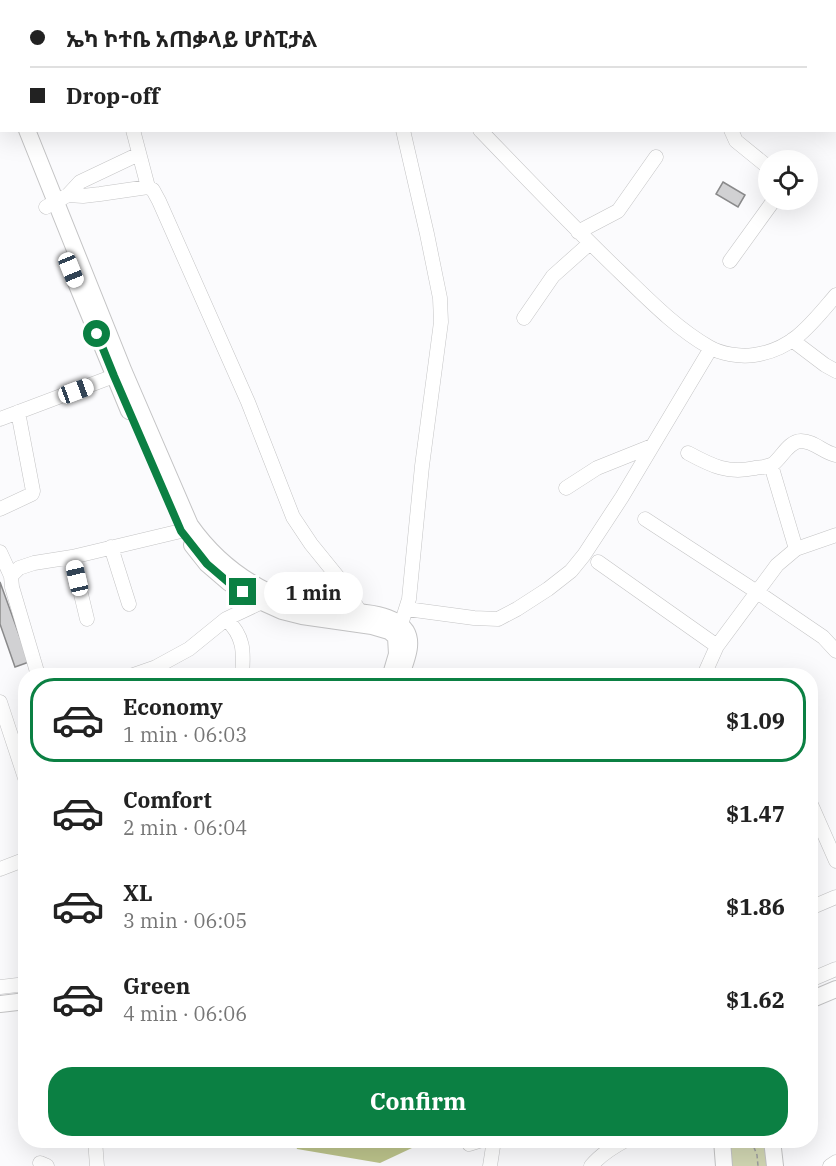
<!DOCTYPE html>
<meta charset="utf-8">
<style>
body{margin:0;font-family:"IBM Plex Serif","Noto Sans Ethiopic",serif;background:#f2f2f2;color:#222;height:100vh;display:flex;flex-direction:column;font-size:22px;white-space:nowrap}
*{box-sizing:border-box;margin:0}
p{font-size:20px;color:#767676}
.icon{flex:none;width:33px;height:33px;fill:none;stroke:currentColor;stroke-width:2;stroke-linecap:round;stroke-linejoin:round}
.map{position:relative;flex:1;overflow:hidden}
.side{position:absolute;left:18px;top:668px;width:800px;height:480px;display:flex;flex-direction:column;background:#fff;border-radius:24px;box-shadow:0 6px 24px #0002}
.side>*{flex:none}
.guide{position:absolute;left:0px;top:0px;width:837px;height:132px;box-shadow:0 6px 24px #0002;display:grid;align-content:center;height:132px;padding:0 30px;background:#fff}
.fabs{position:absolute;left:758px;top:150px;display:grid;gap:12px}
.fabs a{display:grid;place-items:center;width:60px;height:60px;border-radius:50%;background:#fff;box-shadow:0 6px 24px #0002;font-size:30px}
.end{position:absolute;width:27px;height:27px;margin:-14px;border:8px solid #0b8043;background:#fff;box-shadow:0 0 0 3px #fff}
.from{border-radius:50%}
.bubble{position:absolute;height:42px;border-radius:21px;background:#fff;box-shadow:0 6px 24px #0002;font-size:20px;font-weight:700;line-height:42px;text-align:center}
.car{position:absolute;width:18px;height:36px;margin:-18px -9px;border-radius:8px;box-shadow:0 0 4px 2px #0007;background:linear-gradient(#fff 24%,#345 0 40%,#fff 0 76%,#345 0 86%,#fff 0)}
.guide b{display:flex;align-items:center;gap:21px;height:57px;font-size:22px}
.guide b+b{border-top:2px solid #e0e0e0}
.guide i{width:15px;height:15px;background:#222}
ul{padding:10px 0 0;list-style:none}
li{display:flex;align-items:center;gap:18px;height:84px;margin:0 12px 9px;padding:0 18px;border:3px solid transparent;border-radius:24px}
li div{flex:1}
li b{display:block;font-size:22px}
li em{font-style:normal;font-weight:700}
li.selected{border-color:#0b8043}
li>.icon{width:54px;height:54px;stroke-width:1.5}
.button{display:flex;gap:12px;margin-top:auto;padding:12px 30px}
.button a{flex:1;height:69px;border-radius:24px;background:#0b8043;color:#fff;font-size:24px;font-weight:700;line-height:69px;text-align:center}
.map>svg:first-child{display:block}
.green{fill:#d1d6b2}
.forest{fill:#bcc38b}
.building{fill:#d1d1d3;stroke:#8a8a8b;stroke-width:1.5}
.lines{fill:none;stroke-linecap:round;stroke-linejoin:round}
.minor-casing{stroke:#c4c4c5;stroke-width:15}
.major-casing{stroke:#c4c4c5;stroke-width:18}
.path{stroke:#9c9c9e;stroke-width:1.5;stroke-dasharray:4.5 3;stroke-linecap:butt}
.minor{stroke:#fff;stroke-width:14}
.major{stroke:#fff;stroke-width:16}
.route{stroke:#0b8043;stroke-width:8}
</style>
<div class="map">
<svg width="836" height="1166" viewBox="0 0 836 1166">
<rect width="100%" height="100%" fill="#fbfbfd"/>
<path class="green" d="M729,1140H765L767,1166H730Z"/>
<path class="forest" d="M294,1140H429L380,1163L297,1149Z"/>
<path class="building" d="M723,182L745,195L738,207L716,194Z
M0,582L29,662L15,667L0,624Z"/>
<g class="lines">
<defs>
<path id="minor" d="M382,0V2
M710,0L711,2
M18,2L19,0
M479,2L483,0
M783,2V0
M0,11L2,10
M133,130L148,187
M480,130C527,179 573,227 622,274C649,300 676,328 709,347C721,354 740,357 754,355C793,350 812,323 836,295
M731,130L736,141L768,167
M68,195L80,182L139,154
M46,207L68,195L83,196L100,194L148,187L153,190L159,201L248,402L293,517L311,544L341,581L360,612
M578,232L618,211L656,157
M730,261L774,200
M524,318L553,276L590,243
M792,340L825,365L836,371
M0,419L122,373
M688,453C712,466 728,474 755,468C761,467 768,467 773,464C782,457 789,441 801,441C814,441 824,453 836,455
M771,465L796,549
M566,488L597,468L652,446
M0,509L32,494L33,491L18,412
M645,519L757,592L823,637L836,651
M111,547L129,604
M0,552L11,576
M72,557L87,619
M598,562L717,646L704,675
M407,609L474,618L498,619L517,609L548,589L571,571L584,555L622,497L711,348
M226,619C244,636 244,651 242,675
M398,634L409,599L422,466L441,322L440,298L427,234L403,130
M717,646L777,565L796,549L836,535
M38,675L12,587L11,576L19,568L34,563L72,557L181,531
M133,675L156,667L189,649L226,619L262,602
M0,702L26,781
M810,802L836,861
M0,869L26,859
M810,908L836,897
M810,980L836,969
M0,987L26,984
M95,1140L97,1166
M469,1144L482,1140
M40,1163L47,1166
M490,1166L494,1140
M591,1166C601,1154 613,1147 626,1140
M830,1166L836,1162"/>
<path id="major" d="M0,63L2,67
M0,91L2,95
M27,130L124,372L190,525C214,559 247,585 287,600C301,605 317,608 332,610C353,612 392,611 406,631C414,644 405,662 401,675
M68,263L129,411
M192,545L207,564L228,582L243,592L262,602L282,611L302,616L372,626L389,631L396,637L397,654L392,671
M810,1000L836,989
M0,1004L26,1001
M722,1140L724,1166
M772,1140L775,1166"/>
</defs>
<use href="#minor" class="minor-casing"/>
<use href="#major" class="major-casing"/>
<path class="path" d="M751,1140L757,1155L758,1166"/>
<use href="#minor" class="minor"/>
<use href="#major" class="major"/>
</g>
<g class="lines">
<path class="route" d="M97,334L114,376L181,531L207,564L228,582L243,592"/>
</g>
</svg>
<div class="fabs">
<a><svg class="icon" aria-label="locate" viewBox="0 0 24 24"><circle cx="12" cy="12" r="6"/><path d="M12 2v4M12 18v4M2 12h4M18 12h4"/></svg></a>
</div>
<i class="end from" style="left:97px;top:334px"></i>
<i class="end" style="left:243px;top:592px"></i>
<div class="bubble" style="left:264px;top:572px;width:99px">1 min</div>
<i class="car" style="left:71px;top:270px;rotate:158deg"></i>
<i class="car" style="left:76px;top:391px;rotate:70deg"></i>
<i class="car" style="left:77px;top:578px;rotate:347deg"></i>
<div class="guide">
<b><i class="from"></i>ኤካ ኮተቤ አጠቃላይ ሆስፒታል</b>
<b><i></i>Drop-off</b>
</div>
<section class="side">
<ul>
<li class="selected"><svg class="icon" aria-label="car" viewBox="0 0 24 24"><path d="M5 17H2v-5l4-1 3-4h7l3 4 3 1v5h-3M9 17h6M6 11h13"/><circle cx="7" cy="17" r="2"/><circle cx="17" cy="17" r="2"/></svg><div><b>Economy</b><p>1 min · 06:03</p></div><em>$1.09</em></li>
<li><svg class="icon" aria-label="car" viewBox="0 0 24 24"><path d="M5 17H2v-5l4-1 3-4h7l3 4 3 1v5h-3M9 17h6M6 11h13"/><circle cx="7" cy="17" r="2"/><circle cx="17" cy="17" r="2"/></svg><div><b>Comfort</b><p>2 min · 06:04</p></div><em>$1.47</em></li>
<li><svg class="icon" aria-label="car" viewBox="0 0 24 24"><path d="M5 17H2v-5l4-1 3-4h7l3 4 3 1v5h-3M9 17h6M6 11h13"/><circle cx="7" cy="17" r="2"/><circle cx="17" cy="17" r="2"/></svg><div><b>XL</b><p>3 min · 06:05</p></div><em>$1.86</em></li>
<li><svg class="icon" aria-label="car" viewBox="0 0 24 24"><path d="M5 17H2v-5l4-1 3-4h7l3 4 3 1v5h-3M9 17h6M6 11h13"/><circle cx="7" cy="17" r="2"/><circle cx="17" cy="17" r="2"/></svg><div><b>Green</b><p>4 min · 06:06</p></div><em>$1.62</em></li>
</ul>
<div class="button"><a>Confirm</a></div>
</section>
</div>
